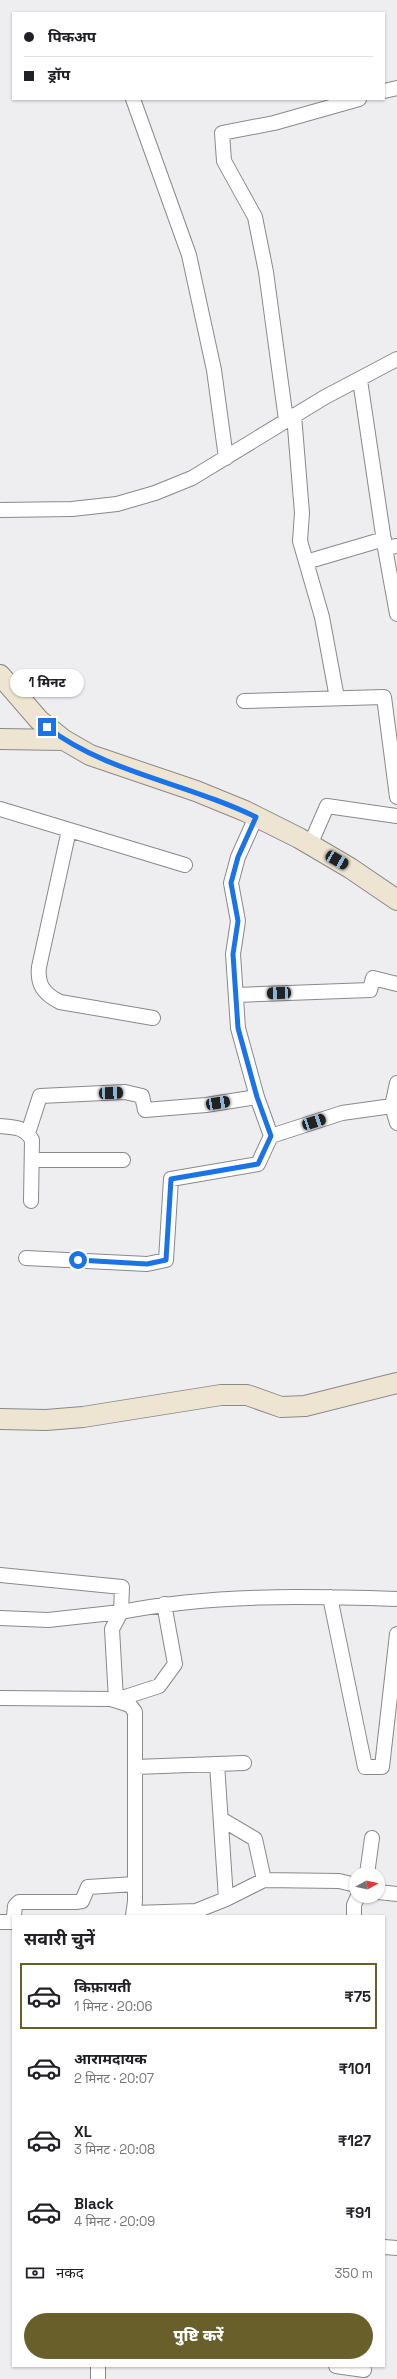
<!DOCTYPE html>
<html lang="hi">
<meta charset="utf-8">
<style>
body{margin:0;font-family:"Space Grotesk","Noto Sans Devanagari",sans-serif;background:#f2f2f2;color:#202124;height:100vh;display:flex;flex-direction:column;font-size:15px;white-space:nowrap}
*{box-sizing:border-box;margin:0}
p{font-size:13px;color:#757577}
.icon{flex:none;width:22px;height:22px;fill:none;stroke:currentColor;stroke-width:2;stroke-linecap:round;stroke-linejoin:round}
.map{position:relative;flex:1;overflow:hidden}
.sheet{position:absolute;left:12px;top:1915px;width:373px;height:452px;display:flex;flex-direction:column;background:#fff;border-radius:0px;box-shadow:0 1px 3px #0004}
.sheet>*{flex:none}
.banner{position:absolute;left:12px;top:12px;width:373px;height:88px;border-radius:0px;box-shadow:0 1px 3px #0004;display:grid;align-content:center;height:88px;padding:0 12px;background:#fff}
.needle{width:26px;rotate:82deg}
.controls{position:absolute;left:349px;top:1867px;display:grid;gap:8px}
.controls a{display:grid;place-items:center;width:36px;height:36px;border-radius:50%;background:#fff;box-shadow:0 1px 3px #0004;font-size:20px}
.end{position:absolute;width:18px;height:18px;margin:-9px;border:5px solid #1a73e8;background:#fff;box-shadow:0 0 0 2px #fff}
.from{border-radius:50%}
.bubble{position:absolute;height:28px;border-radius:14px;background:#fff;box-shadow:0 1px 3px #0004;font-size:13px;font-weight:800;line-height:28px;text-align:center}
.car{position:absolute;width:12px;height:24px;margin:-12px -6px;border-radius:5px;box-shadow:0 0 3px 1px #0007;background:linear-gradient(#222 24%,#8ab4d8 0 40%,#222 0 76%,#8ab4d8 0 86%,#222 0)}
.banner b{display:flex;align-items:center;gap:14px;height:38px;font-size:15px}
.banner b+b{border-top:1px solid #e0e0e0}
.banner i{width:10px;height:10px;background:#202124}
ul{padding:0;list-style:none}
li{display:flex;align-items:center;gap:12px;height:66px;margin:0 8px 6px;padding:0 4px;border:2px solid transparent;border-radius:0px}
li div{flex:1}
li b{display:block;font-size:15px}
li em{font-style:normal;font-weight:800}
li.on{border-color:#685f2b}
li>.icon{width:36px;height:36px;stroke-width:1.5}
h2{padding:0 12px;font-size:18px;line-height:48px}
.pay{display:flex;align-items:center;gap:10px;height:44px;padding:0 12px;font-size:15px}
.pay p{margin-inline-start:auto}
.action{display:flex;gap:8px;margin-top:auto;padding:8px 12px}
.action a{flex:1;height:46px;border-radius:24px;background:#685f2b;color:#fff;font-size:16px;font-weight:800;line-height:46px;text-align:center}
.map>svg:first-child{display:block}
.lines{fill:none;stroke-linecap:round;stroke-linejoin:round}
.street-casing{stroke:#89898c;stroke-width:16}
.secondary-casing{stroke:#89898c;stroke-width:22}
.street{stroke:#fff;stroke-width:14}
.secondary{stroke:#ede5d1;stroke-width:20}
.route{stroke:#1a73e8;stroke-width:5}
</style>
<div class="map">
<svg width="397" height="2379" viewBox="0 0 397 2379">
<rect width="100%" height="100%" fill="#eeeef1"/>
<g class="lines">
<defs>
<path id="street" d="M384,91L397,88
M133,99L189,255L214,370L226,458
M360,380L385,548L397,546
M294,415L302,513L300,541L322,617L337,698
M286,420L266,272L255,217L224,161L222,133L274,123L359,99
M0,510L72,509L117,504L155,493L192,478L325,397L397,359
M385,548L397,614
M306,562L384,539
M244,701L384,697L397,797
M0,809L185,865
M256,817L238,857L231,883L238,921L233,954L238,1028L257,1097L271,1136L342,1113L392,1106L397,1123
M69,830L39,967C37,985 44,994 60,1002L153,1018
M310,845L327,806L397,816
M236,995L370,990L373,978L397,984
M392,1106L397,1083
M0,1126C14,1127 25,1127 32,1140L31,1201
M28,1133L40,1096L125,1092L142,1096L145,1110L206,1105L257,1097
M32,1160H123
M26,1258L147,1264L166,1260L171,1179L258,1164L271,1136
M0,1575L122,1587L121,1612L48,1620L0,1618
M330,1597L365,1767H382L397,1634
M164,1604L175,1664L159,1686L116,1700L112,1629L121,1612C212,1594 304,1596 397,1599
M0,1698L111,1699L130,1705L135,1712V1767L244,1763
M217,1764L226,1899
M221,1819L255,1839L264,1880
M367,1874L372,1838
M378,1892L397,1894
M134,1913L196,1911L226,1899L264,1880L339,1881L356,1885
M14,1916L15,1906L19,1902H76L82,1901L88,1887L135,1884
M133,1916L135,1901V1767
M354,1916V1905L358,1896
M0,1922H13
M384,2247L397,2248
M98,2366V2379
M336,2366L364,2370"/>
<path id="secondary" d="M0,675L39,720L64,740
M0,739L64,740L90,755L196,791L245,811L299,838L350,868L397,900
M0,1419L46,1420L83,1417L221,1395H247L281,1407L305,1406L397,1383"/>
</defs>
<use href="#street" class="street-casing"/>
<use href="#secondary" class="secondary-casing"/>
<use href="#street" class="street"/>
<use href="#secondary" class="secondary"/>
</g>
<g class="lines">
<path class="route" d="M47,727C104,772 190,784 256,817L238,857L231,883L238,921L233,954L238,1028L257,1097L271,1136L258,1164L171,1179L166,1260L147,1264L78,1260"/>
</g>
</svg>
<div class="controls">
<a><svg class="needle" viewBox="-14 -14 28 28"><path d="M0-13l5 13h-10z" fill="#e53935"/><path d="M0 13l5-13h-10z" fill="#757577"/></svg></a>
</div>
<i class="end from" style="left:78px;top:1260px"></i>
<i class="end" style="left:47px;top:727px"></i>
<div class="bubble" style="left:10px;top:669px;width:74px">1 मिनट</div>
<i class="car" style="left:337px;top:860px;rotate:120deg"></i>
<i class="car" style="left:279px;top:993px;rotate:268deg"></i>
<i class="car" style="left:111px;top:1093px;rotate:88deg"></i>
<i class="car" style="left:218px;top:1103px;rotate:81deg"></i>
<i class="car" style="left:314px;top:1122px;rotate:72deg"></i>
<div class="banner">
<b><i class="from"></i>पिकअप</b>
<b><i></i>ड्रॉप</b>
</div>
<section class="sheet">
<h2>सवारी चुनें</h2>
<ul>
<li class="on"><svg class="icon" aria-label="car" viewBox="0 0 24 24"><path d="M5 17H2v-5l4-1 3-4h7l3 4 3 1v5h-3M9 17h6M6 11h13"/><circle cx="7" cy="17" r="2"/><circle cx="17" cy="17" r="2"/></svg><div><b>किफ़ायती</b><p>1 मिनट · 20:06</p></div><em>₹75</em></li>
<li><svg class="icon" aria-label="car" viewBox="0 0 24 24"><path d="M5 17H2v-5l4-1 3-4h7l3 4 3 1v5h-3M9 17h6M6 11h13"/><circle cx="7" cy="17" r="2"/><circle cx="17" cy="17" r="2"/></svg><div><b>आरामदायक</b><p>2 मिनट · 20:07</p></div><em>₹101</em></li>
<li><svg class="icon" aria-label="car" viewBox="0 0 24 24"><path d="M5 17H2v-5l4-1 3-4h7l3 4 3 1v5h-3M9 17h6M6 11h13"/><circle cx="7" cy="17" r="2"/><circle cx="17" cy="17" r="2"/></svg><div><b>XL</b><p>3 मिनट · 20:08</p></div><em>₹127</em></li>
<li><svg class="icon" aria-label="car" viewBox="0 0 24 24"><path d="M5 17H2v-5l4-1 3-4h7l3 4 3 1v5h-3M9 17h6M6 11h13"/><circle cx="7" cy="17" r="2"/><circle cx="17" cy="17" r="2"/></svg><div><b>Black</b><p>4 मिनट · 20:09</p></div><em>₹91</em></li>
</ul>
<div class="pay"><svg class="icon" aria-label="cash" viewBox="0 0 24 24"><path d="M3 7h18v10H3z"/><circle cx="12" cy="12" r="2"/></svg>नकद<p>350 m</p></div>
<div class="action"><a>पुष्टि करें</a></div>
</section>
</div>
